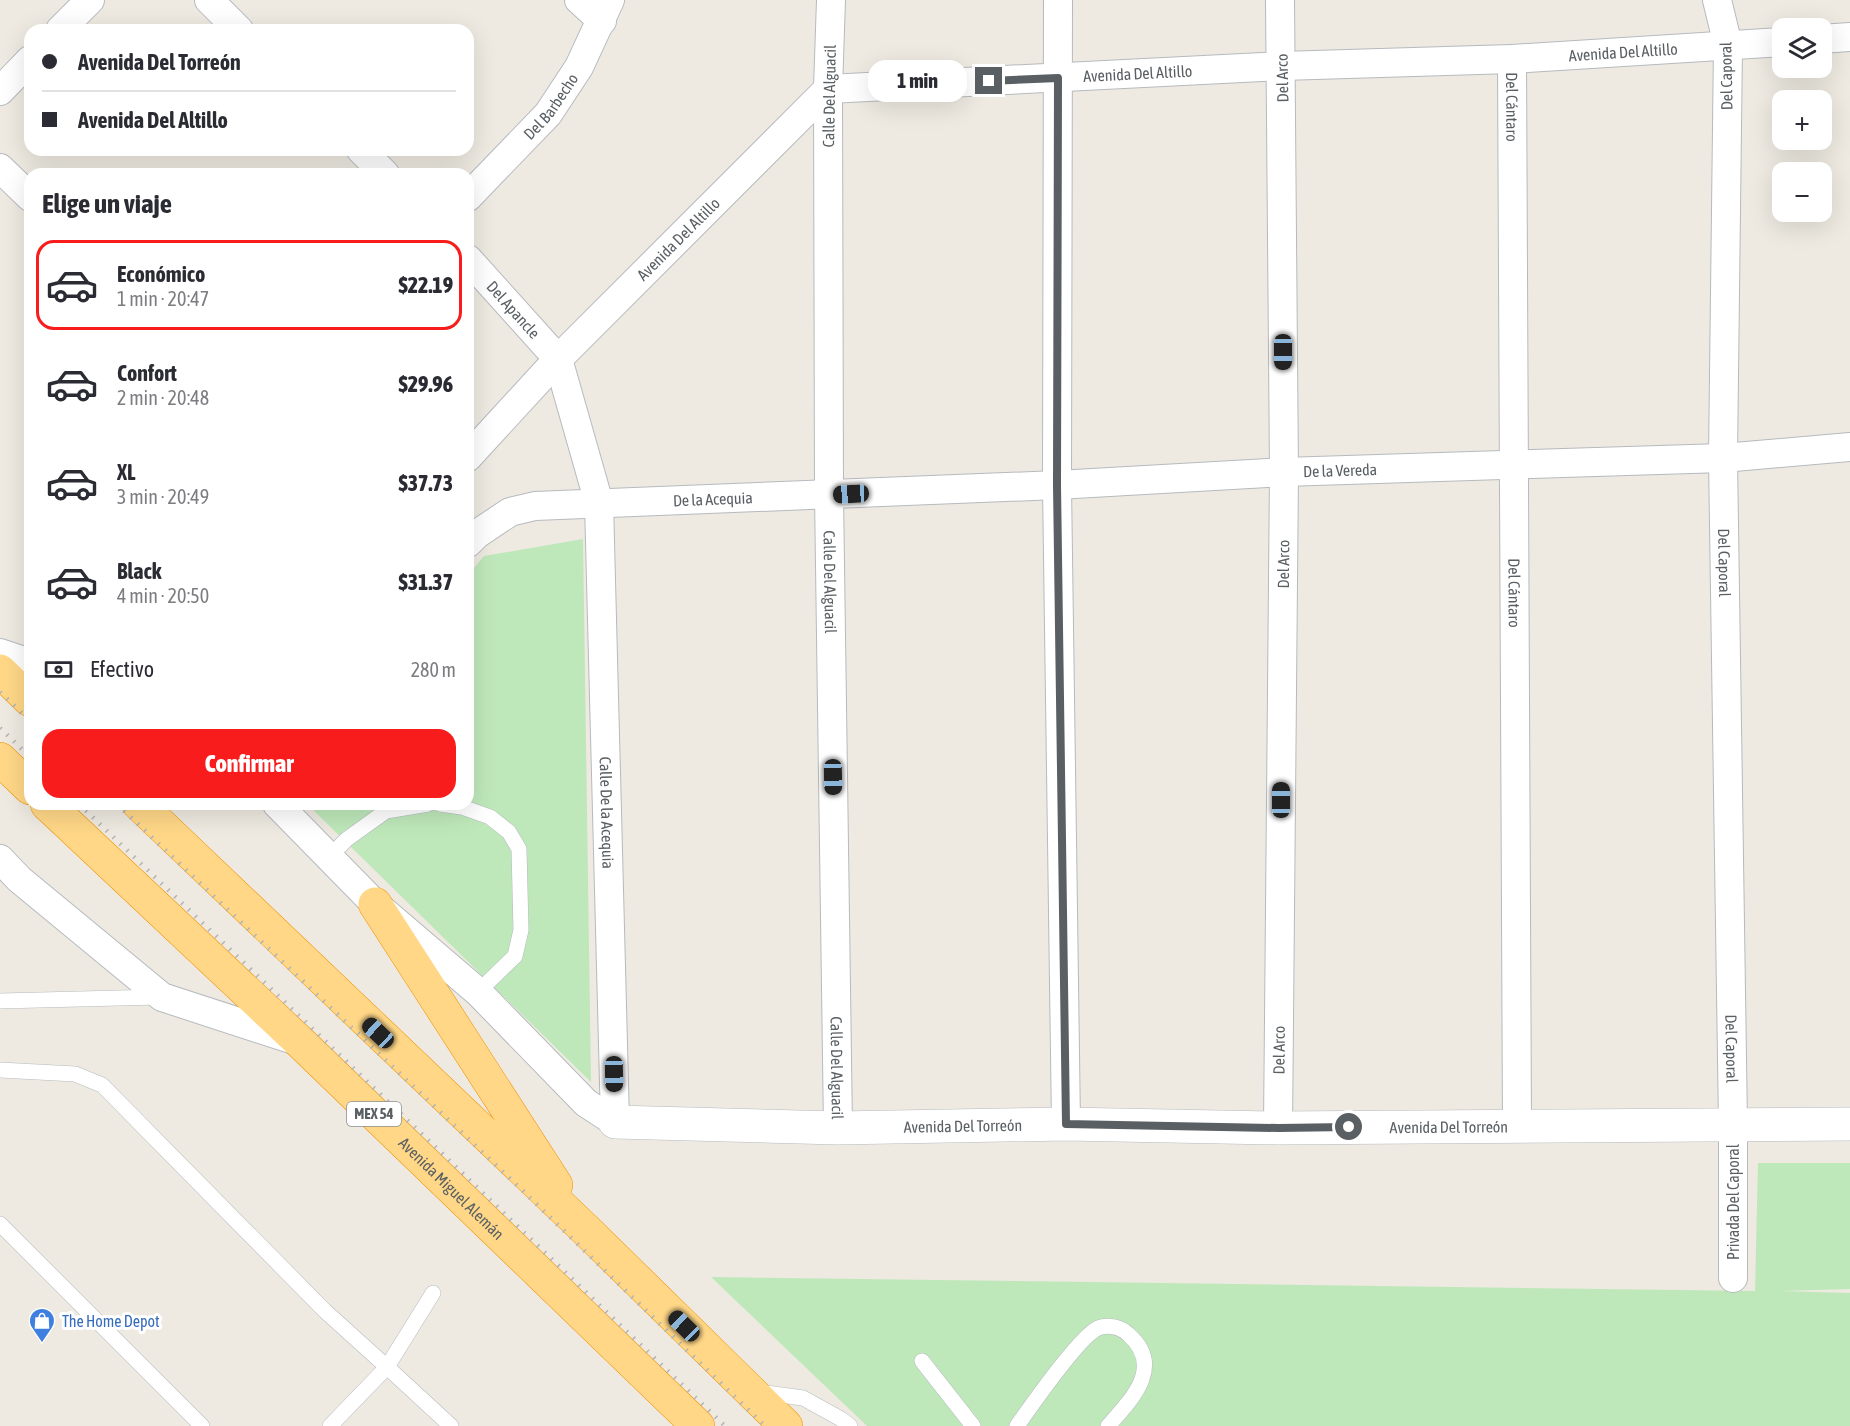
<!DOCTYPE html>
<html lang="es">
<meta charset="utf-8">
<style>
body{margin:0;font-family:"Asap Condensed",sans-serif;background:#f7f7f7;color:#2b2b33;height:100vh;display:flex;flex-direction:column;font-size:22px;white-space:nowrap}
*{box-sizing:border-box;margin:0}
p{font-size:20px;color:#7c7c81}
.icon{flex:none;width:33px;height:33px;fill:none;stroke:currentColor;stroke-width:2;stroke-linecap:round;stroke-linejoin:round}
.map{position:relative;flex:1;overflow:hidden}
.drawer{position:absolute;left:24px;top:168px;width:450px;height:642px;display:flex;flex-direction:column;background:#fff;border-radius:18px;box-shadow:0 6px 24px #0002}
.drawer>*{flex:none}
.top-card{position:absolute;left:24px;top:24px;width:450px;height:132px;border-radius:18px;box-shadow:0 6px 24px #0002;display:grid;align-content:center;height:132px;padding:0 18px;background:#fff}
.tools{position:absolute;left:1772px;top:18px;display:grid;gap:12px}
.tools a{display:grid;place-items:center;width:60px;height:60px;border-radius:12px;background:#fff;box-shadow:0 6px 24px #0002;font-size:30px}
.end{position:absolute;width:27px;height:27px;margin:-14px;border:8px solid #595f63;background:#fff;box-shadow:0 0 0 3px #fff}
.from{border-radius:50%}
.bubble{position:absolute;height:42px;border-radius:18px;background:#fff;box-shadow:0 6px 24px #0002;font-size:20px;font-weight:800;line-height:42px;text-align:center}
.car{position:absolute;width:18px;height:36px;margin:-18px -9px;border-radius:8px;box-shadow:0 0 4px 2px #0007;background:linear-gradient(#222 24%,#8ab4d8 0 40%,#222 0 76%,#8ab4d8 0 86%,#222 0)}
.top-card b{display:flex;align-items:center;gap:21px;height:57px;font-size:22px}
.top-card b+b{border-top:2px solid #e1e1e2}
.top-card i{width:15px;height:15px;background:#2b2b33}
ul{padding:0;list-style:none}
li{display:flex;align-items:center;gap:18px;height:90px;margin:0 12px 9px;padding:0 6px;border:3px solid transparent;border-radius:18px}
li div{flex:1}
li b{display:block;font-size:22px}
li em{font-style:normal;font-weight:800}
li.active{border-color:#f91c1c}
li>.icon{width:54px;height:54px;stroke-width:1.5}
h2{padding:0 18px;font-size:27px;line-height:72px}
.pay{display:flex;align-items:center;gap:15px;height:66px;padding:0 18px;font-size:22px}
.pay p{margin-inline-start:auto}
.button{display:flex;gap:12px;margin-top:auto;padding:12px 18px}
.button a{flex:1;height:69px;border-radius:18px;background:#f91c1c;color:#fff;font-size:24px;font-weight:800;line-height:69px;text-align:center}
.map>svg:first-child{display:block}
.green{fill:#bee8ba}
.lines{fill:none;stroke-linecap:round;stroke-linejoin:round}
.lane-casing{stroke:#b6babf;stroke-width:16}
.street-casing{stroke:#b6babf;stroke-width:30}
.secondary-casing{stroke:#b5b9bf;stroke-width:34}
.highway-casing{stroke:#ef9100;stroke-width:34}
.lane{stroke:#fff;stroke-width:15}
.street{stroke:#fff;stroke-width:28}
.secondary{stroke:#fff;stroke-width:33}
.highway{stroke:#ffd787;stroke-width:33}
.rail{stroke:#b3b4b4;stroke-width:4.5;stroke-dasharray:1.5 8;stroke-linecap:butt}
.route{stroke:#595f63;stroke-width:8}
.labels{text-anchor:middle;stroke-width:6;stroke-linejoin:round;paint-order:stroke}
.shield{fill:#fff;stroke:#8b8f92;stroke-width:1.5}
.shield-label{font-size:15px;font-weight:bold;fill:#595f63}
.street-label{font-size:16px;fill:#595f63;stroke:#fff}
.shop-label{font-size:16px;fill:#366cbe;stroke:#fff;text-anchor:start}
</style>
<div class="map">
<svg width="1850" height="1426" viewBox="0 0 1850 1426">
<rect width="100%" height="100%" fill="#eeeae1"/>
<path class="green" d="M583,539L591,1082L307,804H468V575L484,556Z
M1758,1163H1850V1289L1780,1291L1850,1293V1426H867L711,1277L1755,1291Z"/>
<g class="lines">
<defs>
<path id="lane" d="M440,804L462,807L490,817L509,832L519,849L521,930L515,956L478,992
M330,856L347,839L386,811L428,804
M0,1001L159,997
M0,1070L75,1074L102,1085L325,1311L387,1367L330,1426
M0,1224L202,1426
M433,1293L387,1367L451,1426
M922,1361L973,1426
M759,1392L803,1398L841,1419L850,1426
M1017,1426C1031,1406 1079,1337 1098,1328C1108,1324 1121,1327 1128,1334C1165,1366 1132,1399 1108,1426"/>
<g id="street">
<path d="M209,0L239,30"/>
<path d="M579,0L602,21"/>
<path id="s1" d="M831,0L828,89L829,495L838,1128"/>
<path d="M1058,0L1057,485L1066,1124"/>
<path id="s2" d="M1717,0L1728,45L1723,458L1733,1125V1278"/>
<path d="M60,30L90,0"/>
<path d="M1821,39L1850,37"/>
<path id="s3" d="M1512,59L1517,1126"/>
<path d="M0,91L30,60"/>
<path d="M361,150L385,174"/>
<path d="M0,168L30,197"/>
<path id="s4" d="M468,197L548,114L579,67L610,0"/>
<path id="s5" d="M468,259L558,359L599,503L615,1122"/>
<path id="s6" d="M468,457L558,359L828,89L1282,66L1512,59L1782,42"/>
<path id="s7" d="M468,543L477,534L510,512L535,506L1057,485L1284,472L1723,458L1850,447"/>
<path d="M0,653L30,663"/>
<path d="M277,804L375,904L478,992L586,1103L615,1122"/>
<path d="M0,859L19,879L162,997L300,1042"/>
<path id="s8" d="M1278,1128L1284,472L1280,0"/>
</g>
<g id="secondary">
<path id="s9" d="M615,1122L838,1128L1066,1124L1278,1128L1850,1124"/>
</g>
<g id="highway">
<path d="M0,671L30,700"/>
<path d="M0,759L30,788"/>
<path id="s10" d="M47,804L300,1042L698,1426"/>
<path d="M139,804L585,1229L786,1426"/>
<path d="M375,904L556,1185"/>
</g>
</defs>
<use href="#lane" class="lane-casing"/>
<use href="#street" class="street-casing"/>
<use href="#secondary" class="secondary-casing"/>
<use href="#highway" class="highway-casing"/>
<use href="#lane" class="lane"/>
<use href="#street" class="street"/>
<use href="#secondary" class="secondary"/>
<use href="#highway" class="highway"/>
<path class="rail" d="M0,692L30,721
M0,728L30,757
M79,804L725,1426
M117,804L522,1190L765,1426"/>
</g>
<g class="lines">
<path class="route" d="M989,81L1058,78L1057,485L1066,1124L1278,1128L1349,1127"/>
</g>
<defs>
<symbol id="shop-pin" viewBox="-11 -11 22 30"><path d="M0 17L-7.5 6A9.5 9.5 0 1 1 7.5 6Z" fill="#3f7fe0" stroke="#fff"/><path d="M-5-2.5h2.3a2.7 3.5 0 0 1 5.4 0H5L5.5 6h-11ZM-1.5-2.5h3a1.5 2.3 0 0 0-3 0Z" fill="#fff"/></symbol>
</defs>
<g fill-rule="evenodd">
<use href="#shop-pin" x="27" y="1306" width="30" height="40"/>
</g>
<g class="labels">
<rect class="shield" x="347" y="1102" width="54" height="24" rx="4.5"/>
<g class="shield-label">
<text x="374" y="1119">MEX 54</text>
</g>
<g class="street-label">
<text dy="6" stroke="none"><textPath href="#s6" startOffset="1311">Avenida Del Altillo</textPath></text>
<text dy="6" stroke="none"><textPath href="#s6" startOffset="825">Avenida Del Altillo</textPath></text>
<text transform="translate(1726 76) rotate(-91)" y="6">Del Caporal</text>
<text transform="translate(1282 78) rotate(-91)" y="6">Del Arco</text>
<text transform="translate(829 96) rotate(-89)" y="6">Calle Del Alguacil</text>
<text dy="6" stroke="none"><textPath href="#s4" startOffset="123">Del Barbecho</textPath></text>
<text dy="6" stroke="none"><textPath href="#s3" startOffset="48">Del Cántaro</textPath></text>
<text dy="6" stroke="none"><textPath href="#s6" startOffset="303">Avenida Del Altillo</textPath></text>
<text dy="6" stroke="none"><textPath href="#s5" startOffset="68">Del Apancle</textPath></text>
<text dy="6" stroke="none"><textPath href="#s7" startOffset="884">De la Vereda</textPath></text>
<text dy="6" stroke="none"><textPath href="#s7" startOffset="256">De la Acequia</textPath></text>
<text dy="6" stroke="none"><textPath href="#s2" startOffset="564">Del Caporal</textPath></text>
<text dy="6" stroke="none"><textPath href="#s8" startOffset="564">Del Arco</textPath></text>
<text dy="6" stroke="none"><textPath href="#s1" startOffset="582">Calle Del Alguacil</textPath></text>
<text dy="6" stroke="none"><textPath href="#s3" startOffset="534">Del Cántaro</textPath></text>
<text dy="6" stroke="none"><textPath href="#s5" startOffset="594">Calle De la Acequia</textPath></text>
<text dy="6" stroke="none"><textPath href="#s2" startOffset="1050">Del Caporal</textPath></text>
<text dy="6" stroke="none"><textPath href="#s8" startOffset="78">Del Arco</textPath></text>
<text dy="6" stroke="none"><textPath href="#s1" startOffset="1068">Calle Del Alguacil</textPath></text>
<text dy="6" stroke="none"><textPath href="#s9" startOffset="348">Avenida Del Torreón</textPath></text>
<text dy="6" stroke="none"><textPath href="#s9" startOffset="834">Avenida Del Torreón</textPath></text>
<text dy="6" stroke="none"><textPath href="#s10" startOffset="558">Avenida Miguel Alemán</textPath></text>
<text transform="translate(1733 1202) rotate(-90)" y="6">Privada Del Caporal</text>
</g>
<g class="shop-label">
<text x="62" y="1327">The Home Depot</text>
</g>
</g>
</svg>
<div class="tools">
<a><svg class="icon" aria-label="layers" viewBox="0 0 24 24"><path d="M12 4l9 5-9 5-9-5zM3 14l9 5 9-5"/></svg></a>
<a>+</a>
<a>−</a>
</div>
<i class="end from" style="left:1349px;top:1127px"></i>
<i class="end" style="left:989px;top:81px"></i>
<div class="bubble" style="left:868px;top:60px;width:99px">1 min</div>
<i class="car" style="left:1283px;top:352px;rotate:180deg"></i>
<i class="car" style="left:851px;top:494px;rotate:267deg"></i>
<i class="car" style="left:833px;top:777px;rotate:179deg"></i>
<i class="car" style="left:1281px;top:800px;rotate:0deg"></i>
<i class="car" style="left:378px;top:1033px;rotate:313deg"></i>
<i class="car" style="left:614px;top:1074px;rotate:179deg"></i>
<i class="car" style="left:684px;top:1326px;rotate:314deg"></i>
<div class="top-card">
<b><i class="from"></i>Avenida Del Torreón</b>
<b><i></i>Avenida Del Altillo</b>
</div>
<section class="drawer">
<h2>Elige un viaje</h2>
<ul>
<li class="active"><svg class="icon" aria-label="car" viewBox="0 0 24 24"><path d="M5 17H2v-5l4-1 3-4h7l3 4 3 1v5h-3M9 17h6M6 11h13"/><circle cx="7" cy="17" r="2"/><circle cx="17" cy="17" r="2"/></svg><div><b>Económico</b><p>1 min · 20:47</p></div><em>$22.19</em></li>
<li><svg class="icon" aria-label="car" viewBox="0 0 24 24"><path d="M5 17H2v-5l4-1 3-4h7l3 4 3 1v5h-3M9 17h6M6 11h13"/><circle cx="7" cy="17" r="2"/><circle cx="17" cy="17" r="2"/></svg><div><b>Confort</b><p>2 min · 20:48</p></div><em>$29.96</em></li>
<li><svg class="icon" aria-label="car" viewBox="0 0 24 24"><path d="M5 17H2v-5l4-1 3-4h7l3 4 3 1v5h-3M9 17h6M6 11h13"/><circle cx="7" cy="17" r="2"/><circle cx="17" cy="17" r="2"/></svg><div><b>XL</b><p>3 min · 20:49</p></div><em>$37.73</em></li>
<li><svg class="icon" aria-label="car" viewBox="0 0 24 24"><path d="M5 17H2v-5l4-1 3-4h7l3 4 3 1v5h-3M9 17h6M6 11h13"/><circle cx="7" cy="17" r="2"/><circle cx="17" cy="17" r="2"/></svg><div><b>Black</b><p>4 min · 20:50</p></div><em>$31.37</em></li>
</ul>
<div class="pay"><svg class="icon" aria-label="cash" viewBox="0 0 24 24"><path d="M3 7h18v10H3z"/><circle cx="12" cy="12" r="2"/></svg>Efectivo<p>280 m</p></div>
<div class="button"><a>Confirmar</a></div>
</section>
</div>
